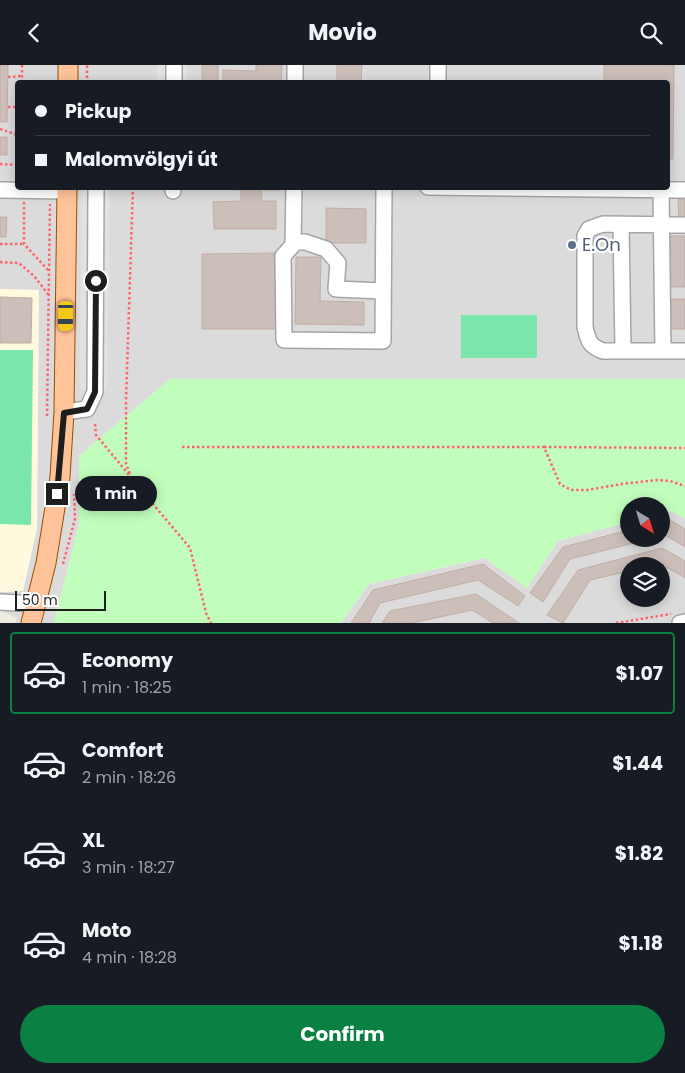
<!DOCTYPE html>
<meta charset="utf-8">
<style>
body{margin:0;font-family:Poppins,sans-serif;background:#242831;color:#f1f3f6;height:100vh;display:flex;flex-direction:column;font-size:19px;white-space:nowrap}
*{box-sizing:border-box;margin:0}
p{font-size:16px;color:#9ea1a6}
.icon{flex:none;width:28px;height:28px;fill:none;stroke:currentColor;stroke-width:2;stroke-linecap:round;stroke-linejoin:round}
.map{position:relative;height:558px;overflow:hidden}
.drawer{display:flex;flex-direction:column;background:#171b24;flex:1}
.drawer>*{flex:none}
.guide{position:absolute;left:15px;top:15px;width:655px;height:110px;border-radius:5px;box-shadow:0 2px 12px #0003;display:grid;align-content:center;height:110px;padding:0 20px;background:#171b24}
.needle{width:32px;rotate:142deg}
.tools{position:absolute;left:620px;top:432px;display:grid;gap:10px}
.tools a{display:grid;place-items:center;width:50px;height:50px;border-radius:50%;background:#171b24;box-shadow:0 2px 12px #0003;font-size:25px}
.scale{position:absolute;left:15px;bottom:12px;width:91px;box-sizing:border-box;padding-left:5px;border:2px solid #1e1e1e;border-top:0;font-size:14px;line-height:18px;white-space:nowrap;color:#1e1e1e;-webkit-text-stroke:4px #fff;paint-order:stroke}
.end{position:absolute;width:22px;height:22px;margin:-11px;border:6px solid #1e1e1e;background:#fff;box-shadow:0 0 0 2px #fff}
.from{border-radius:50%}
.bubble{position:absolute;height:35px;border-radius:18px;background:#171b24;box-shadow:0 2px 12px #0003;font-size:16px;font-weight:700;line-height:35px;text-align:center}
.car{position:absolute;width:15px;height:30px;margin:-15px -8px;border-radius:6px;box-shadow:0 0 4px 1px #0007;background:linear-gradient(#f5c518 24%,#345 0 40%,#f5c518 0 76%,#345 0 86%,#f5c518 0)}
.guide b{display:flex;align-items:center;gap:18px;height:48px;font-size:19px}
.guide b+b{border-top:1px solid #363941}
.guide i{width:12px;height:12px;background:#f1f3f6}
ul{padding:9px 0 0;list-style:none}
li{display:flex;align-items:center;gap:15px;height:82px;margin:0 10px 8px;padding:0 10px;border:2px solid transparent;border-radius:5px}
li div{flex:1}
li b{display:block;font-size:19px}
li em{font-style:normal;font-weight:700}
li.on{border-color:#0b8043}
li>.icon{width:45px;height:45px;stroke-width:1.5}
.primary-button{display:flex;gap:10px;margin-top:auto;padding:10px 20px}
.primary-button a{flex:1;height:58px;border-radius:30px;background:#0b8043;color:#fff;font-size:20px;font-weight:700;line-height:58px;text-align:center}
header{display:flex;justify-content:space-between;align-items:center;height:65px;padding:0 20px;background:#171b24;font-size:22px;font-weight:700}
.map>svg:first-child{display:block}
.residential{fill:#dcdbdb;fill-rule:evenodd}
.education{fill:#fffadd}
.park{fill:#c1febc}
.pitch{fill:#7ae6ac}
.parking{fill:#e2e2e2}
.building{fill:#ccbeb9;stroke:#c3ada4}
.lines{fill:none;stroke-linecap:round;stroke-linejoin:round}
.minor-casing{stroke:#a5a5a5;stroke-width:18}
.major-casing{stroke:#984e00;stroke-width:21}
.path{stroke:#ff656c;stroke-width:2.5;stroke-dasharray:2.5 2.5;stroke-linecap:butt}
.minor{stroke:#fff;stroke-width:15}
.major{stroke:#ffc399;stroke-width:19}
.route{stroke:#1e1e1e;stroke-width:6}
.service-dot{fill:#5c6f8a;stroke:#fff;stroke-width:2}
.labels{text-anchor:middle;stroke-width:4.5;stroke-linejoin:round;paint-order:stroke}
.service-label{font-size:18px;fill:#4e5e75;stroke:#fff;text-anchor:start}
</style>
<header><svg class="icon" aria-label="back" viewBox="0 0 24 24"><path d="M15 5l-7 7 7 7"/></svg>Movio<svg class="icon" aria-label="search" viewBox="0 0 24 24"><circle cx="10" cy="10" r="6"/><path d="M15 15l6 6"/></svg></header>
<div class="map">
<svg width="685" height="558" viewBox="0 0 685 558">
<rect width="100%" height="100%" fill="#f0eae3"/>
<path class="residential" d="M0,0H685V314H170L79,391V459L54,558H16L17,553L0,546V527L23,526L37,463L39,225L0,224ZM18,18H668V122H18Z
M671,446L685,454V558H341L369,519L485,493L527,523L558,476L629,457V474H661V449ZM629,501H661V534H629Z"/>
<path class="education" d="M0,224L39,225L37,463L23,526L0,527Z"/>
<path class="park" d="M170,314H685V454L671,446L661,449V441H629V457L558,476L527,523L485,493L369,519L341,558H54L79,459V391Z"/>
<path class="pitch" d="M461,250H537V293H461Z
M0,285H33L31,460L0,459Z"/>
<path class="parking" d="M157,0H187V17H157Z
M81,123H110L107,325H80Z"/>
<path class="building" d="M0,0H8L7,57H0Z
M202,0H218V17L202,16Z
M256,0H282L281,18H223V5L256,6Z
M337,0H362L361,18H337Z
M604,0H674L673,94H668V18H604Z
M0,72H7V90H0Z
M224,122H280V125H261L262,136H276V164H214L213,137L241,136V125L224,124Z
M678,134H685V155H679Z
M326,143L366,144V178H326Z
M0,152H7L6,172H0Z
M669,171H685V222H669Z
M277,188V264H202V189Z
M296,192H321L320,236L364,237V260L295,259Z
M0,232L32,233L31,278H0Z
M671,234H685V264H670Z
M669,454L685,464V482L665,470L661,471V456Z
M629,465V474H650L570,494L543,537L530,528L563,482Z
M662,483L685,496V513L661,499L651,501H629V506L590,515L563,558L547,550L578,505Z
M483,499L525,531L518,541L478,515L380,538L369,558H351L373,525Z
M476,529L519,558H493L472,545L412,558H382L390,546Z"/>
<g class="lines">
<defs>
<path id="minor" d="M174,18V0
M295,18V0
M438,18V0
M294,122L293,180L283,191L284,275L383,276L384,122
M428,122L685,125
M661,124L663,286
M0,125L67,126
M173,126V122
M621,159L623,286
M685,160L603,159L589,164L585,171V262C588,275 589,281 603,286H685
M293,177H305L326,184L338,198L336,224L383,226
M64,347L87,344L95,327L96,122
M0,537L36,539
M680,558L685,557"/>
<path id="major" d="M68,18V0
M31,558L46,498L60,412L64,347L67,122"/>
</defs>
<use href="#minor" class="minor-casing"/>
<use href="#major" class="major-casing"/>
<path class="path" d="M22,0V18
M8,12L22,11
M87,18V0
M8,42H18
M0,64L18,70
M0,99L18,100
M133,122L126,335V399L132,414L190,483L206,548L211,558
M24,137V179L48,205
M0,179H24
M0,197L19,198L34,211L48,229
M47,351L50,139
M95,359L96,370L130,411
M182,382H544L560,419L571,425H587L622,419L657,415L670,416L685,421
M544,382L685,383
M63,499L75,454L74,429
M616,558L671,549"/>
<use href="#minor" class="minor"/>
<use href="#major" class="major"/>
</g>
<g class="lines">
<path class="route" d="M57,429L64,348L87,344L95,327L96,216"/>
</g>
<circle class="service-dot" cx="572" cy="180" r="5"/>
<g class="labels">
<g class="service-label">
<text x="582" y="186">E.On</text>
</g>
</g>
</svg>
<div class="tools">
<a><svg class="needle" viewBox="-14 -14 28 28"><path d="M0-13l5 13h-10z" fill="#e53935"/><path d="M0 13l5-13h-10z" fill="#9ea1a6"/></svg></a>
<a><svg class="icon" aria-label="layers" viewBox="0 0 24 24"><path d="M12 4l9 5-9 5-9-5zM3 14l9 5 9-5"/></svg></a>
</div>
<div class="scale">50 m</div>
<i class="end from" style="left:96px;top:216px"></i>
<i class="end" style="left:57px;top:429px"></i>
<div class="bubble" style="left:75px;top:411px;width:82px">1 min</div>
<i class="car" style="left:66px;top:251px;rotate:181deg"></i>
<div class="guide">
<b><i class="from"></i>Pickup</b>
<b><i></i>Malomvölgyi út</b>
</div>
</div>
<section class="drawer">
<ul>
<li class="on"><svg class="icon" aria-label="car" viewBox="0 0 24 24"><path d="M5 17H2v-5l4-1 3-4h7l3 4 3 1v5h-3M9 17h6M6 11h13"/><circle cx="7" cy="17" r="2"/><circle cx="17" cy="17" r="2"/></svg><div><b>Economy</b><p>1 min · 18:25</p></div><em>$1.07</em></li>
<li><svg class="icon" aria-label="car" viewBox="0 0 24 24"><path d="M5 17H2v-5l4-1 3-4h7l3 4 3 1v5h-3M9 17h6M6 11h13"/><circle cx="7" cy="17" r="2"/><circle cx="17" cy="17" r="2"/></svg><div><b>Comfort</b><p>2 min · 18:26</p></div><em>$1.44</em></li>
<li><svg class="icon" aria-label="car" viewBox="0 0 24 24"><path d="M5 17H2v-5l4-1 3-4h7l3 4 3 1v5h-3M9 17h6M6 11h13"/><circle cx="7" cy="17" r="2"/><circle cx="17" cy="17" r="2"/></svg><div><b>XL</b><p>3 min · 18:27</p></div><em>$1.82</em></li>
<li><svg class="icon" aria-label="car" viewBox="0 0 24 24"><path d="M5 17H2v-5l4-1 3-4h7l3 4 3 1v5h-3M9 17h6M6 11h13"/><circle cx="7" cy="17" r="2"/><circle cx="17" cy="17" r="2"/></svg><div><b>Moto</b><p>4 min · 18:28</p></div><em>$1.18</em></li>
</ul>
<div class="primary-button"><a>Confirm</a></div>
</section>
